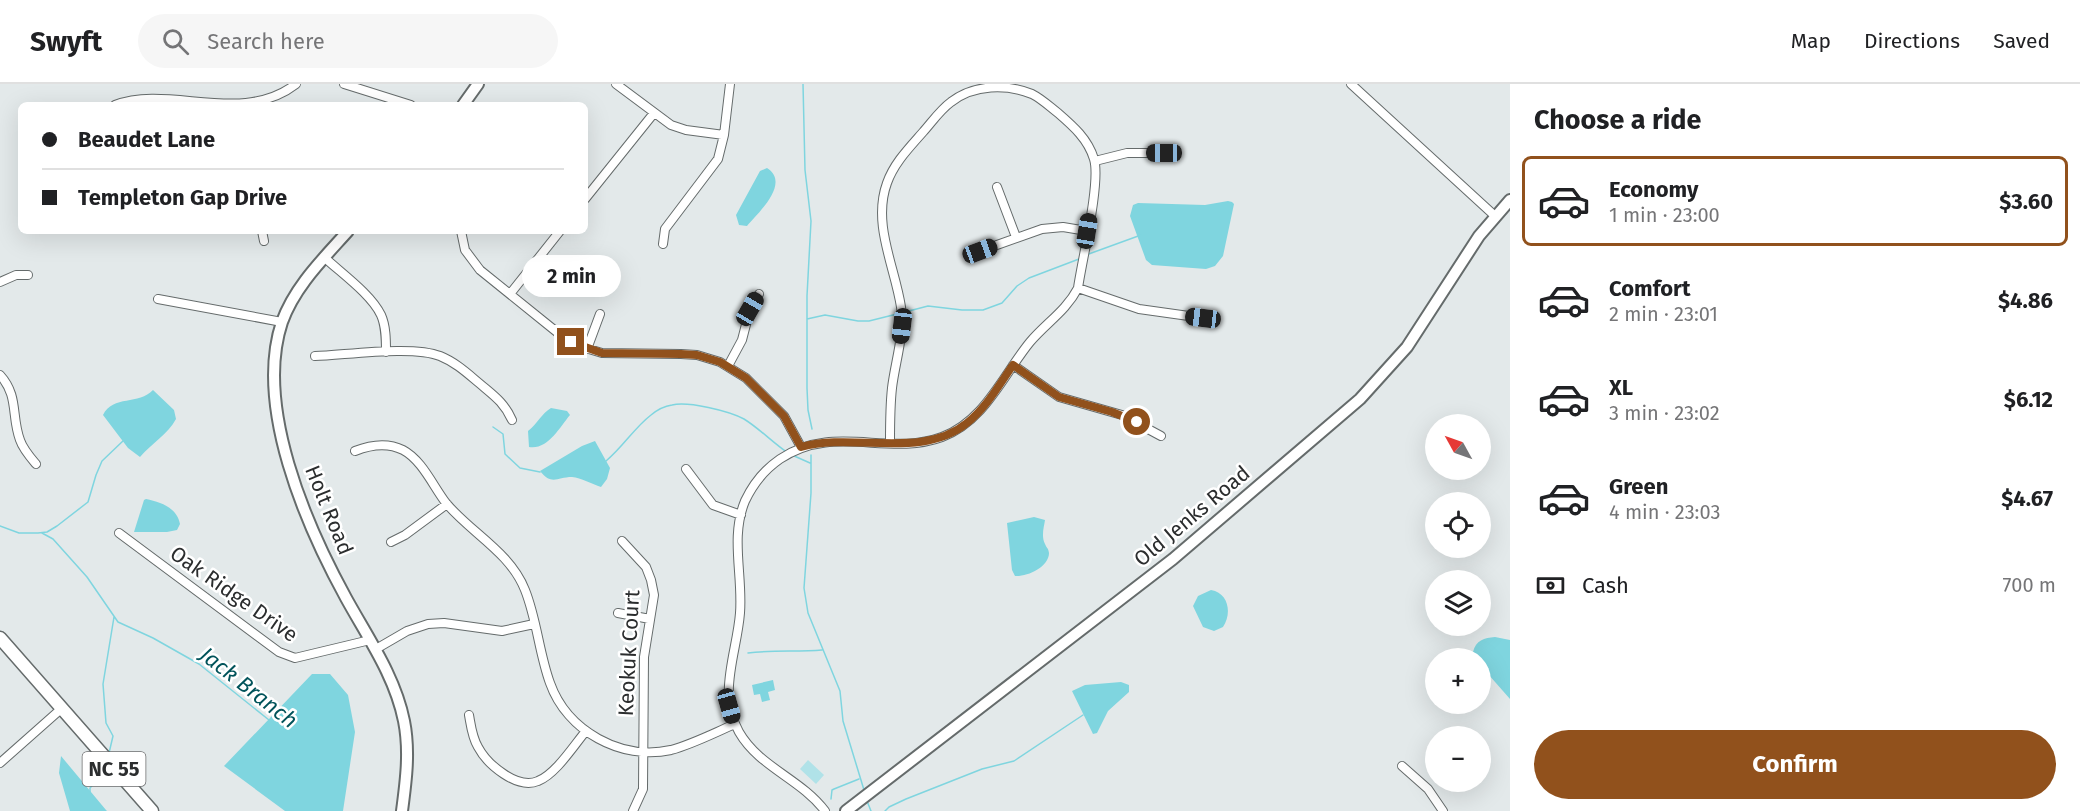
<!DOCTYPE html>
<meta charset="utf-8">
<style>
body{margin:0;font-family:"Fira Sans",sans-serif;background:#f6f6f6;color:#202124;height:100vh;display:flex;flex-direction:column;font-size:22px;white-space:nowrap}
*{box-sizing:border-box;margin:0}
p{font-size:20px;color:#757577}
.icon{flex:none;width:33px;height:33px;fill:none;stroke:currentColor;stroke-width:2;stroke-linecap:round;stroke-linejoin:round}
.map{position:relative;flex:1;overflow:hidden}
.side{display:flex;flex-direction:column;background:#fff;width:570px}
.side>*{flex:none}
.top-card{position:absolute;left:18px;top:18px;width:570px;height:132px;border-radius:9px;box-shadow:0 6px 24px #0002;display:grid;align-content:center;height:132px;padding:0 24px;background:#fff}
.needle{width:39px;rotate:310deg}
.controls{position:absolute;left:1425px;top:330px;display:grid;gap:12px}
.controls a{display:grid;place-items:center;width:66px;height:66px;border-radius:50%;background:#fff;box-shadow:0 6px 24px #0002;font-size:30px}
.end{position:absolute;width:27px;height:27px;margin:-14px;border:8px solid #91511c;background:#fff;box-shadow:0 0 0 3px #fff}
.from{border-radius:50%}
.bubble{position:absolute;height:42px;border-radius:21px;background:#fff;box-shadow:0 6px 24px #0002;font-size:20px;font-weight:700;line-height:42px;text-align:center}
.car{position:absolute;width:18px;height:36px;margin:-18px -9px;border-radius:8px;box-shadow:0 0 4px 2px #0007;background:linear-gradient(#222 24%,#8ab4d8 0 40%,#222 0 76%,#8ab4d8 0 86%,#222 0)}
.top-card b{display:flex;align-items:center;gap:21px;height:57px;font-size:22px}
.top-card b+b{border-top:2px solid #e0e0e0}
.top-card i{width:15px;height:15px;background:#202124}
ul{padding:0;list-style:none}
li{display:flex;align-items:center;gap:18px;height:90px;margin:0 12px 9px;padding:0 12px;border:3px solid transparent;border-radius:9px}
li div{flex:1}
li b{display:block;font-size:22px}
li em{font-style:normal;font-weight:700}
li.active{border-color:#91511c}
li>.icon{width:54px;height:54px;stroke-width:1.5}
h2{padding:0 24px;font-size:27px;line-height:72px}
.pay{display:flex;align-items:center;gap:15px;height:66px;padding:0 24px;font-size:22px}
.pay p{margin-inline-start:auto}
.cta{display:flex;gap:12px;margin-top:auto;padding:12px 24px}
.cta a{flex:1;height:69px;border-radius:36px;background:#91511c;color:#fff;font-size:24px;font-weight:700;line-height:69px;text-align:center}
header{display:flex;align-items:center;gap:36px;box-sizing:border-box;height:84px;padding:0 30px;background:#fff;border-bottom:2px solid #e0e0e0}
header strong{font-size:28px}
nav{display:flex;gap:33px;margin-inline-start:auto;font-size:21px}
.search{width:420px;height:54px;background:#f6f6f6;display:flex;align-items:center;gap:15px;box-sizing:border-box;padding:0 21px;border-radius:33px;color:#757577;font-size:22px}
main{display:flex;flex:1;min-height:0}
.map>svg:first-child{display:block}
.green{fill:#b0e2e8}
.water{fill:#7fd5df}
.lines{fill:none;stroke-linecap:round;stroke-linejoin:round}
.stream{stroke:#7fd5df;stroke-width:1.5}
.street-casing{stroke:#656b6b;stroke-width:10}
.secondary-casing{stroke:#656b6b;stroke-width:14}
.primary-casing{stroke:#656b6b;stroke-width:15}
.street{stroke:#fff;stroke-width:8}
.secondary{stroke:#fff;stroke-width:10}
.primary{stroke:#fff;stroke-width:12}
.route{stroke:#91511c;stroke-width:8}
.labels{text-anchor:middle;stroke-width:5;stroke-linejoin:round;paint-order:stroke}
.shield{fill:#fff;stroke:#6b6c6d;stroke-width:1.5}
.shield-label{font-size:20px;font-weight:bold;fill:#2b2d2e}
.street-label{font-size:21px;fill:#2b2d2e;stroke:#fff}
.water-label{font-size:22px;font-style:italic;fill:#01535a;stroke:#fff}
</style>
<header>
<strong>Swyft</strong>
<div class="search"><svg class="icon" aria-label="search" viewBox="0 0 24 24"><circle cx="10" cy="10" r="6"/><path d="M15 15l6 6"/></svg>Search here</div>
<nav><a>Map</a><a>Directions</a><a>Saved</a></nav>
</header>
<main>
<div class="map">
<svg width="1510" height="727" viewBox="0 0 1510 727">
<rect width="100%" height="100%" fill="#e3e9ea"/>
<path class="green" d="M808,676L824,691L816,700L800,685Z"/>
<path class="water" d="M767,84C791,99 758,129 747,142L739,141L736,131L760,87Z
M1228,117L1232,118L1234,120L1223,172L1215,182L1206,185L1152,181L1146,176L1130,132L1133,121L1138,119L1205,121Z
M153,306L174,326L176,335C168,350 151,360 140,373L128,364L103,331C113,311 139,321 153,306Z
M551,324L567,327L570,331C559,344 548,366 529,363L528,347C537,340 542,329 551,324Z
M595,357L610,384L607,395L601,403C592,400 581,394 572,393C557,393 552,402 540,387L582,362Z
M146,415C161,418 177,424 180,440L177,446L167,448H134L144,416Z
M1034,433L1045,436C1044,443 1041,452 1045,460C1047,465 1048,463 1049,469C1049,483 1027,493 1015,492L1012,486L1007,439Z
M1211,506C1229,509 1232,530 1223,543L1214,547L1203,543L1193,522L1198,512Z
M1495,553L1510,556V615L1481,582L1480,574H1476L1473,568C1476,556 1484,554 1495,553Z
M312,590H330L348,611L355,648L343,727H285L224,682Z
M773,596L775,606L768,608L770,616L762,618L760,610L754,611L752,601Z
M1121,598L1129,601V608L1108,627L1097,649L1093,650L1072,607L1085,601Z
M61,672L106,726L107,727H70L59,689Z"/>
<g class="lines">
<path class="stream" d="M803,0L805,86L811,137L807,212V304L808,326L812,345
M1086,171L1141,151
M905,228L928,222L962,226H983L1002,219L1017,202L1029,194L1079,175
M807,235L825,231L858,237H869L897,230
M493,343L503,350L505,370L520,384L540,388
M792,371L810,379
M811,371V409L804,504L808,529L840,607L843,637L864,706
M606,377C623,363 634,344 651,331C657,326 665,322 672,321C688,317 729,327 744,335C760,345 772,358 788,369
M0,442L19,449H38L47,448L57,442L88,418L96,391L102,377L124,356
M42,449L53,455L87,493L118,538L153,554L199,580L269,636
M748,569C773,566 798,568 822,566
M109,669L113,652L106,639L103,600L114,533
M90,708V704L99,694L106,682
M831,715L832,706L834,705L859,695
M867,717L871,727
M885,727L889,723L906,715L982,685L1014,677L1083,631"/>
<defs>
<path id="street" d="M344,0L411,21
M616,0L671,41L686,46L724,51
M1351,0L1495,132
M115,21C169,0 242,42 296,0
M1095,77L1127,69H1164
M997,103L1016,153
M585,115L654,29
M262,147L264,157
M461,147L465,166L480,186L563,253L579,262L602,269L681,270L697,271L720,278L746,294L784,332L801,363
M663,160L665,145L718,75L724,51L730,0
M980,167L1042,145L1063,143L1087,147
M324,173C341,189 371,210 381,231C386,242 386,256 386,268
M0,198L16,191H28
M1078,204L1139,225L1203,234
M510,210L560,147
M158,215L282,238
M587,265L600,230
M315,272C346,271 413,261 440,272C455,278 467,289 479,299C493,311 504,318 512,336
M1013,281L1059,313L1122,331L1161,352
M728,282L742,256L750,225L759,210
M0,291C19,312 11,332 20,356C23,365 30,373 36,380
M355,367C370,361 387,358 403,366C422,376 433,402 446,419C471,449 510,468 525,506C537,536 539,569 550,599C567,647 621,677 671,666C693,660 714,649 735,640
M686,385L713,421L741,431
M119,449L279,568L295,574L370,556
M622,457L646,483L651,496L654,511L644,573L643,705L633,727
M391,458L405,451L447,420
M618,529L650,535
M376,565L407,547L428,540L444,539L502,547L534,540
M469,631C471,642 472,653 478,663C487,680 517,706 538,697C556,690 574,661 586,647
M0,679L61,625
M1402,682L1428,705L1443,727
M825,727C801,695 759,683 739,648C717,609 737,569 740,529C743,491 730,453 745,417C753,400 764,386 780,375C833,339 888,373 942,353C985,337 1003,291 1030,258C1046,239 1066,227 1078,204C1082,176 1101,98 1094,75C1088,55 1073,42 1058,29C1050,23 1042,15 1032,10C1007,0 974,0 951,18C940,26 932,38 923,48C909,64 894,79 887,99C872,140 895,183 901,223C905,250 895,278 892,304C890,322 890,340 890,358"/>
<path id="secondary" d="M463,21L478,0
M348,147C323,175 295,202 282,238C254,322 306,441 346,514C368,554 395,592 404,637C410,667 406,697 402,727
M846,727L1173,475L1360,315L1407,263L1479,152L1510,116"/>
<path id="primary" d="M0,554L152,727"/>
</defs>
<use href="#street" class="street-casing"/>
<use href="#secondary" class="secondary-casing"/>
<use href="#primary" class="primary-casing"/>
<use href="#street" class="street"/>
<use href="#secondary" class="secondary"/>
<use href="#primary" class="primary"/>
</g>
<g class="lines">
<path class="route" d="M571,258L602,269L681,270L697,271L720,278L746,294L784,332L801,363C854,348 922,376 967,339C986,324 999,301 1013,281L1059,313L1112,328L1137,338"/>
</g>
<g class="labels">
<rect class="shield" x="82.5" y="668" width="63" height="34" rx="4.5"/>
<g class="shield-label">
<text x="114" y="692">NC 55</text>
</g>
<g class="street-label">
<text transform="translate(329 426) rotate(68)" y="7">Holt Road</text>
<text transform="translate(1192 432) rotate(-40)" y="7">Old Jenks Road</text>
<text transform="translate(234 510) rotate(35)" y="7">Oak Ridge Drive</text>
<text transform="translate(629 569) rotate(-87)" y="7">Keokuk Court</text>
</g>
<g class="water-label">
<text transform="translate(249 603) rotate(38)" y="8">Jack Branch</text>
</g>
</g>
</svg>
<div class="controls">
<a><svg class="needle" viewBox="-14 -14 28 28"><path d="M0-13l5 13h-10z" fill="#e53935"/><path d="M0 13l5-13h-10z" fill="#757577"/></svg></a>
<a><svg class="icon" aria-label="locate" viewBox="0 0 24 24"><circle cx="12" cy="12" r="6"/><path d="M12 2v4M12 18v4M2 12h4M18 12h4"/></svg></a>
<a><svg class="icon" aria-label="layers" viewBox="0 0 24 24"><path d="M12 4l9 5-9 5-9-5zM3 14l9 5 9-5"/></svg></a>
<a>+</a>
<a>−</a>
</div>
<i class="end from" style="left:1137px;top:338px"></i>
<i class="end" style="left:571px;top:258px"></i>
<div class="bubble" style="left:522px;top:171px;width:99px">2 min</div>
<i class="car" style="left:1164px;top:69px;rotate:270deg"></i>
<i class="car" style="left:1087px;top:147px;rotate:9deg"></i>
<i class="car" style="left:980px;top:167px;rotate:70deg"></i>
<i class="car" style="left:750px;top:225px;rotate:30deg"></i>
<i class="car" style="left:1203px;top:234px;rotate:277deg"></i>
<i class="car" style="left:902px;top:242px;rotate:187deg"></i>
<i class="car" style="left:729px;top:622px;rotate:164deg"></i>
<div class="top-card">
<b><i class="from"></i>Beaudet Lane</b>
<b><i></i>Templeton Gap Drive</b>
</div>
</div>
<section class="side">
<h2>Choose a ride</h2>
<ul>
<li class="active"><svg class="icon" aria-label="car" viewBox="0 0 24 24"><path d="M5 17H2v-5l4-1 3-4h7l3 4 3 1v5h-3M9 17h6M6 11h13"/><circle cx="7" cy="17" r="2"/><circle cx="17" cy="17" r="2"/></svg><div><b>Economy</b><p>1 min · 23:00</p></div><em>$3.60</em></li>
<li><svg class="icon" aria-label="car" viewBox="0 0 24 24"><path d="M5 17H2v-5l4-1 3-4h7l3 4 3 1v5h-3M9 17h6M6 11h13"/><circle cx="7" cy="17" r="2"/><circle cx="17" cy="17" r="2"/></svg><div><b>Comfort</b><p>2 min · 23:01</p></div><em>$4.86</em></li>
<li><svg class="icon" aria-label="car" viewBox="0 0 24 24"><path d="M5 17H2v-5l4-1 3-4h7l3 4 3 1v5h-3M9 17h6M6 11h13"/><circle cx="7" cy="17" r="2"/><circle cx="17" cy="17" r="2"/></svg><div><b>XL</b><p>3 min · 23:02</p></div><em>$6.12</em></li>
<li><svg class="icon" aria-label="car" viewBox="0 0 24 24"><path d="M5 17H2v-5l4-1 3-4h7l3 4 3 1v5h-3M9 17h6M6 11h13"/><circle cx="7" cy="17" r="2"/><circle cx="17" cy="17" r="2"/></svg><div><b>Green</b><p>4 min · 23:03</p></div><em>$4.67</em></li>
</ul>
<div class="pay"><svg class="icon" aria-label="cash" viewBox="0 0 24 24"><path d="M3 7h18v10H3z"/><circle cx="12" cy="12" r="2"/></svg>Cash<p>700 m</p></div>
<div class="cta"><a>Confirm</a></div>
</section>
</main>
